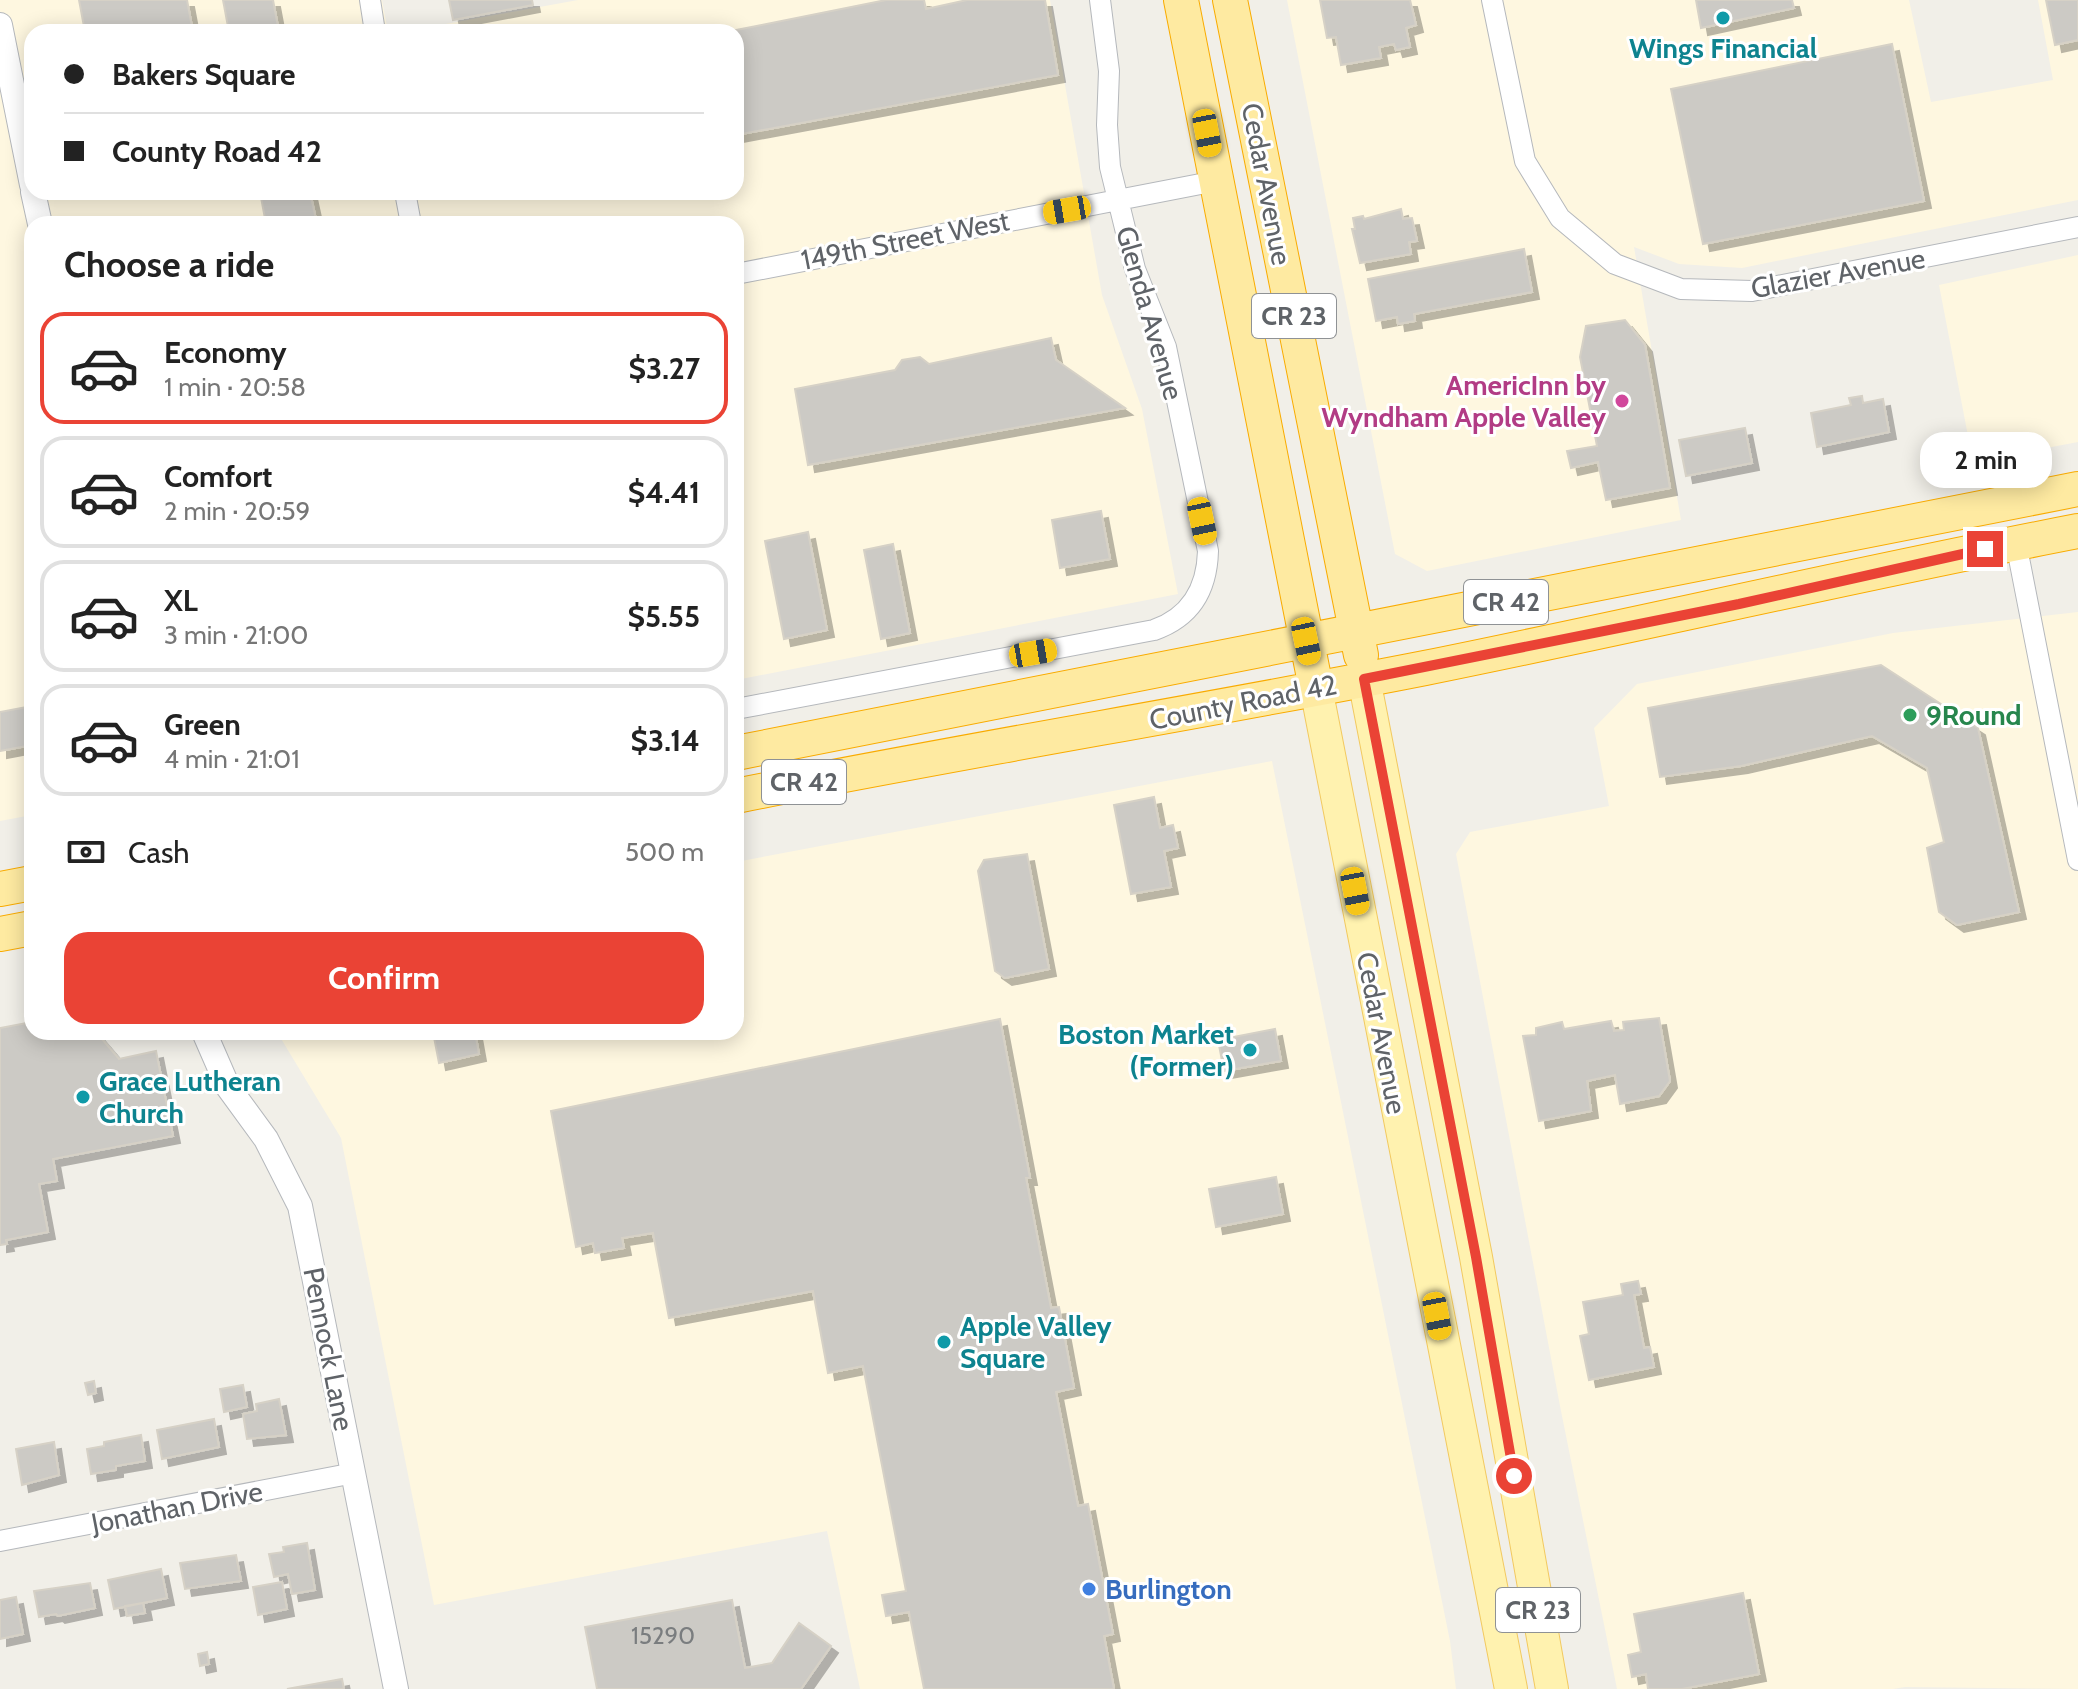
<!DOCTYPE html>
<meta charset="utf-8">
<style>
body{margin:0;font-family:Cabin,sans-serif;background:#f2f2f2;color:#222;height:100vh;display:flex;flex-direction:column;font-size:30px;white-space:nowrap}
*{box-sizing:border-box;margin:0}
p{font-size:26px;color:#767676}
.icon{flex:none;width:44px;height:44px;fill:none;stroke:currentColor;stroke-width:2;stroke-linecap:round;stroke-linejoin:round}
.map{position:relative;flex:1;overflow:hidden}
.panel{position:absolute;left:24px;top:216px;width:720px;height:824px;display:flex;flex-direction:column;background:#fff;border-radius:24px;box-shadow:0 4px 20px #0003}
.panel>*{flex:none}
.top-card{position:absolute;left:24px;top:24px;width:720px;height:176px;border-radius:24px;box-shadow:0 4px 20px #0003;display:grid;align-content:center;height:176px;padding:0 40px;background:#fff}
.end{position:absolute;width:36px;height:36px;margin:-18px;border:10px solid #ea4335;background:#fff;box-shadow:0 0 0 4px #fff}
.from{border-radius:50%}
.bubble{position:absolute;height:56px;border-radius:24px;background:#fff;box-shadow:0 4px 20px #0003;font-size:26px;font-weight:800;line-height:56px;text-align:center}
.car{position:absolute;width:24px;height:48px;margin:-24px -12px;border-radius:10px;box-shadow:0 0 6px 2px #0007;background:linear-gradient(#f5c518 24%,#345 0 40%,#f5c518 0 76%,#345 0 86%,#f5c518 0)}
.top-card b{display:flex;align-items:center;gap:28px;height:76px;font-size:30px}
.top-card b+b{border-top:2px solid #e0e0e0}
.top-card i{width:20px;height:20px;background:#222}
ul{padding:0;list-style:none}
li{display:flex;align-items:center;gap:24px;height:112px;margin:0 16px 12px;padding:0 24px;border:4px solid #e0e0e0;border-radius:24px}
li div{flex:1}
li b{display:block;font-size:30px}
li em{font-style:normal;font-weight:800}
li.active{border-color:#ea4335}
li>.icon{width:72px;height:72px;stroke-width:1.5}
h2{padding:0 40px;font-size:36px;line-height:96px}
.pay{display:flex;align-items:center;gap:20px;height:88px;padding:0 40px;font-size:30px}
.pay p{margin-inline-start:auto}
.cta{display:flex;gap:16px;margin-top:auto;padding:16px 40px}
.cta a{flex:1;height:92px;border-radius:24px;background:#ea4335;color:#fff;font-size:32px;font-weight:800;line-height:92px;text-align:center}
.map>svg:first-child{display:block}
.commercial{fill:#fef7e0}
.building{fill:#cccac5;stroke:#d6d1c6;stroke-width:2;filter:url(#shadow)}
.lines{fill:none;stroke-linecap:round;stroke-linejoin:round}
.minor-casing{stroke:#b5b8bc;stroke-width:22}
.tertiary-casing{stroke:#b5b8bc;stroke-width:26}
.primary-casing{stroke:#f2c960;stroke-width:34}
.trunk-casing{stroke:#f9ab00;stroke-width:36}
.minor{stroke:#fff;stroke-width:20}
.tertiary{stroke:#fff;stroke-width:24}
.primary{stroke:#fff2af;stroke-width:32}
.trunk{stroke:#feeaa1;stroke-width:34}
.route{stroke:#ea4335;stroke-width:10}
.culture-dot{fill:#0f9aa8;stroke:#fff;stroke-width:3}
.hotel-dot{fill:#d1479c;stroke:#fff;stroke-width:3}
.leisure-dot{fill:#2e9e5b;stroke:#fff;stroke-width:3}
.shop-dot{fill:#3f7fe0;stroke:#fff;stroke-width:3}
.labels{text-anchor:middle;stroke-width:6;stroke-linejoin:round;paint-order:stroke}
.number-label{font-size:24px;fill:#7a7d7f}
.shield{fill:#fff;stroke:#8f9295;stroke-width:2}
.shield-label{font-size:26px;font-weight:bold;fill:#5f6368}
.culture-label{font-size:28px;font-weight:bold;fill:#0d838f;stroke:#fff;text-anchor:start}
.street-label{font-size:28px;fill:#5f6368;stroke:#fff}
.hotel-label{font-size:28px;font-weight:bold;fill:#b23c85;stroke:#fff;text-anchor:end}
.leisure-label{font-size:28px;font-weight:bold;fill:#27864d;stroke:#fff;text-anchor:start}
.shop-label{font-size:28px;font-weight:bold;fill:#366cbe;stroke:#fff;text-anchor:start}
</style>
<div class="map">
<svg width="2078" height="1689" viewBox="0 0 2078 1689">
<defs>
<filter id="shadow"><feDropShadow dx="7" dy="7" stdDeviation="0" flood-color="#0004"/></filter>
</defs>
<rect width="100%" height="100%" fill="#f1efe8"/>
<path class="commercial" d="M0,0H382L388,32H32V192H736V32H402L578,0H1050L1102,295L1142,409L1178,594L736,680V224H32V815L0,821Z
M1287,0H1909L1931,102L2053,80L2038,0H2078V200L1742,268L1679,264L1634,247L1681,520L1427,571L1395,554Z
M2078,255V442L1973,462L1939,285Z
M2078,612V1689L1905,1687L1893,1689H1617L1560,1406L1456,854L1470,832L1609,806L1594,728L1637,684L1893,633Z
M1272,761L1450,1641L1456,1689H860L827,1531L434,1605L341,1138L277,1032H736V862Z"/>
<path class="building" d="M79,0H187L193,32H85Z
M223,0H273L279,32H229Z
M449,0H532L533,5L453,20Z
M886,0H924L926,9L967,0H1045L1058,75L736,135V87L740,86L736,60V32L731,31Z
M1320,0H1410L1416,25L1406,28L1410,47L1396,50L1394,44L1379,47L1381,58L1341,65L1336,37L1327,38Z
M1696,0H1792L1794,8L1701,28Z
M2046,0H2078V40L2055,45Z
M1892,44L1924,201L1703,244L1671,89Z
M260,192H310L317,224H266Z
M1401,209L1403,219L1412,218L1417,241L1409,242L1411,254L1360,263L1352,229H1355L1353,218L1363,216L1364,219Z
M1524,249L1532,292L1414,314L1415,321L1398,324L1397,317L1376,321L1368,279Z
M1625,320L1645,345L1670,488L1606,500L1598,462L1571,468L1567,451L1597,446L1580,357L1586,326Z
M1051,338L1056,360L1125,408L808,465L795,389L895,370L902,360L920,357L929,364Z
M1862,396L1863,403L1883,399L1889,432L1817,447L1811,413L1851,405L1849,398Z
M1745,428L1752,463L1686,476L1679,440Z
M1101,511L1110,559L1060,568L1052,520Z
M808,532L827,630L784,639L765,541Z
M893,544L910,633L881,639L864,550Z
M1881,665L1978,728L2019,912L1957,925L1939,912L1927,848L1944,842L1927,768L1872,736L1741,766L1660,777L1648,708Z
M32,706V745L0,751V712Z
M1154,797L1160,828L1173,825L1178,848L1164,851L1171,887L1131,894L1114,805Z
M1027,854L1049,969L1005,978L995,971L978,871L984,860Z
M1659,1018L1670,1081L1659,1096L1620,1104L1615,1075L1587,1081L1591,1111L1539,1121L1523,1036L1536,1035V1028L1562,1022L1564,1029L1611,1021L1614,1031L1624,1030L1623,1022Z
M1000,1019L1030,1178H1026L1051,1308L1059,1307L1074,1388L1056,1392L1078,1506L1088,1504L1113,1634L1104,1636L1114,1689H924L909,1612L886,1616L882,1595L906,1591L863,1366L828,1373L813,1291L669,1318L653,1233L622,1238L624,1248L595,1253L593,1243L576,1247L551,1111Z
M32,1022V1032H96L119,1059L156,1051L173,1136L53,1159L57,1181L39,1184L48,1232L6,1240L7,1244L0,1245V1028Z
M1275,1029L1281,1061L1224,1071L1218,1040Z
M433,1032H475L479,1054L439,1063Z
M1276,1177L1283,1214L1216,1227L1209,1189Z
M1638,1281L1641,1294L1634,1295L1644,1348L1650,1347L1654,1367L1589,1380L1580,1336L1589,1334L1583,1302L1623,1295L1621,1284Z
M94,1381L96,1393L88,1395L85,1383Z
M243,1385L247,1407L224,1412L220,1389Z
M279,1399L286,1435L247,1439L243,1414L257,1411L256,1404Z
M214,1419L219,1447L162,1459L157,1430Z
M141,1435L145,1461L116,1466V1470L91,1474L87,1449L104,1446V1442Z
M54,1442L59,1475L22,1485L16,1449Z
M307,1543L315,1590L292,1594L288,1574L274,1577L269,1554L284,1552L283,1547Z
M236,1555L241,1581L185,1589L180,1563Z
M161,1569L167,1598L114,1609L108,1580Z
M282,1582L287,1609L258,1615L253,1587Z
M90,1583L95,1608L58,1616L56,1614L39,1617L34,1591Z
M1743,1593L1759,1674L1682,1689H1648L1646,1674L1632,1677L1628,1655L1641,1652L1634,1614Z
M16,1597L23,1634L0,1639V1600Z
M732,1600L745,1668L772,1663L799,1623L831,1646L801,1689H597L585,1627Z
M143,1603L145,1613L127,1616L125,1606Z
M207,1652L209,1664L200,1666L198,1654Z
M342,1679L344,1689H287Z"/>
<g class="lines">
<defs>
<path id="minor" d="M370,0L375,32
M1492,0L1525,161L1560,218L1615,264L1681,289L1752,291L2078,227
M405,192L411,224
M736,274L1216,181
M2016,543L2078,860
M736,709L1154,630C1191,617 1207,589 1208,551L1166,347L1135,269L1110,167L1107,125L1109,71L1100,0
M0,1541L354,1473"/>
<path id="tertiary" d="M0,25L32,185
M33,192L40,224
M204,1032L228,1087L266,1139L300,1206L396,1689"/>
<path id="primary" d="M1364,679L1476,1257L1552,1689
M1316,688L1511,1689"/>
<path id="trunk" d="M1181,0L1316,688
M1230,0L1361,655
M736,753L2078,489
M736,796C965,750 1196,713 1425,668C1643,624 1860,573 2078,531
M0,889L32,883
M0,934L32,928"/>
</defs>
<use href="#minor" class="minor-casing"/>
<use href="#tertiary" class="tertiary-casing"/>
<use href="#primary" class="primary-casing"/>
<use href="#trunk" class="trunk-casing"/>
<use href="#minor" class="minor"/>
<use href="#tertiary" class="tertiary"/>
<use href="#primary" class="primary"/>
<use href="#trunk" class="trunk"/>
</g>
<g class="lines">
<path class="route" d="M1514,1476L1476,1257L1364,679L1739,604L1985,549"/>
</g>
<g class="culture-dot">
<circle cx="1723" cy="18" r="8"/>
<circle cx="1250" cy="1050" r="8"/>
<circle cx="83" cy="1097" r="8"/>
<circle cx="944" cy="1342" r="8"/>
</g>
<circle class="hotel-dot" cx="1622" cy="401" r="8"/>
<circle class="leisure-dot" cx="1910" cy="715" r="8"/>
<circle class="shop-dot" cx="1089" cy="1589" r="8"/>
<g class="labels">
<g class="number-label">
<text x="663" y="1644">15290</text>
</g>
<g class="shield">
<rect x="1252" y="294" width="84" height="44" rx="6"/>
<rect x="1464" y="580" width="84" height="44" rx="6"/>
<rect x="762" y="760" width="84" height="44" rx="6"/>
<rect x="1496" y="1588" width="84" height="44" rx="6"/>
</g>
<g class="shield-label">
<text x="1294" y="325">CR 23</text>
<text x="1506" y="611">CR 42</text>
<text x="804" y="791">CR 42</text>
<text x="1538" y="1619">CR 23</text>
</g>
<g class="culture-label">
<text x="1723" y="58" text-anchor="middle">Wings Financial</text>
<text x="1234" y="1044" text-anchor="end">Boston Market<tspan x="1234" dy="32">(Former)</tspan></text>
<text x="99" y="1091">Grace Lutheran<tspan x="99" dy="32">Church</tspan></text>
<text x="960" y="1336">Apple Valley<tspan x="960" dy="32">Square</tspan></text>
</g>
<g class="street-label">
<text transform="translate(1267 184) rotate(79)" y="10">Cedar Avenue</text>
<text transform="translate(905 240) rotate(-11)" y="10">149th Street West</text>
<text transform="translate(1838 273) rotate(-10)" y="10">Glazier Avenue</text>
<text transform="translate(1150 313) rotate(74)" y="10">Glenda Avenue</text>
<text transform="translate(1243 702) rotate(-11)" y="10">County Road 42</text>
<text transform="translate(1382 1033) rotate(79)" y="10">Cedar Avenue</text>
<text transform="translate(329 1349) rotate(79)" y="10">Pennock Lane</text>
<text transform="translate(177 1507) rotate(-11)" y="10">Jonathan Drive</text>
</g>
<g class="hotel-label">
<text x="1606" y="395">AmericInn by<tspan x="1606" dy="32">Wyndham Apple Valley</tspan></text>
</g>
<g class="leisure-label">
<text x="1926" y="725">9Round</text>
</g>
<g class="shop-label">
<text x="1105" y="1599">Burlington</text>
</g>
</g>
</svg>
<i class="end from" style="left:1514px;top:1476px"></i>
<i class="end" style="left:1985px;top:549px"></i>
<div class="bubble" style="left:1920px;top:432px;width:132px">2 min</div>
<i class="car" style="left:1207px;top:133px;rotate:169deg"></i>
<i class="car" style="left:1067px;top:210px;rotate:260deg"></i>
<i class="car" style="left:1202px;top:521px;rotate:168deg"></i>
<i class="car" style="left:1306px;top:641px;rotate:168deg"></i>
<i class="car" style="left:1033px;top:653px;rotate:80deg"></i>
<i class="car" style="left:1355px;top:891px;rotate:169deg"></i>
<i class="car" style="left:1437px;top:1316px;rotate:169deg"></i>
<div class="top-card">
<b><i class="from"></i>Bakers Square</b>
<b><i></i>County Road 42</b>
</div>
<section class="panel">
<h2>Choose a ride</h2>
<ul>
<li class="active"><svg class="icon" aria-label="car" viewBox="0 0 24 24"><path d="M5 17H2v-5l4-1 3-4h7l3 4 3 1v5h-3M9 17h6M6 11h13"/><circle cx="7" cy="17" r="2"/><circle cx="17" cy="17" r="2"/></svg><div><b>Economy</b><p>1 min · 20:58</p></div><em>$3.27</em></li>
<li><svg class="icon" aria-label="car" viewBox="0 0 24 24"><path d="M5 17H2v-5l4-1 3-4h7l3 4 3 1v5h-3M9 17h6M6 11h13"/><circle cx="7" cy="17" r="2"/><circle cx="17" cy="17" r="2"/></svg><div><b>Comfort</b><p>2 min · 20:59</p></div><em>$4.41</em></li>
<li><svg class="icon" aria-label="car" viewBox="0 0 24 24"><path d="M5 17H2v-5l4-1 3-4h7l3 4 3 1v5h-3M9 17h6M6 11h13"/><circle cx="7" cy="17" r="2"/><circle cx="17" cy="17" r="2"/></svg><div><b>XL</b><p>3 min · 21:00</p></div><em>$5.55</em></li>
<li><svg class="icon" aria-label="car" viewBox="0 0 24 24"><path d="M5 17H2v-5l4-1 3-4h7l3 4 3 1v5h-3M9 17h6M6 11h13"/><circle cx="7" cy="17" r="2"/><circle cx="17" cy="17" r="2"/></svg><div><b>Green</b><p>4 min · 21:01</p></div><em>$3.14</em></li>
</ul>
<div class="pay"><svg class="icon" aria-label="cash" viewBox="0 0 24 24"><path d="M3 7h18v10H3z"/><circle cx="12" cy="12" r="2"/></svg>Cash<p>500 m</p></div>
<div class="cta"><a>Confirm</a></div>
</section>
</div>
